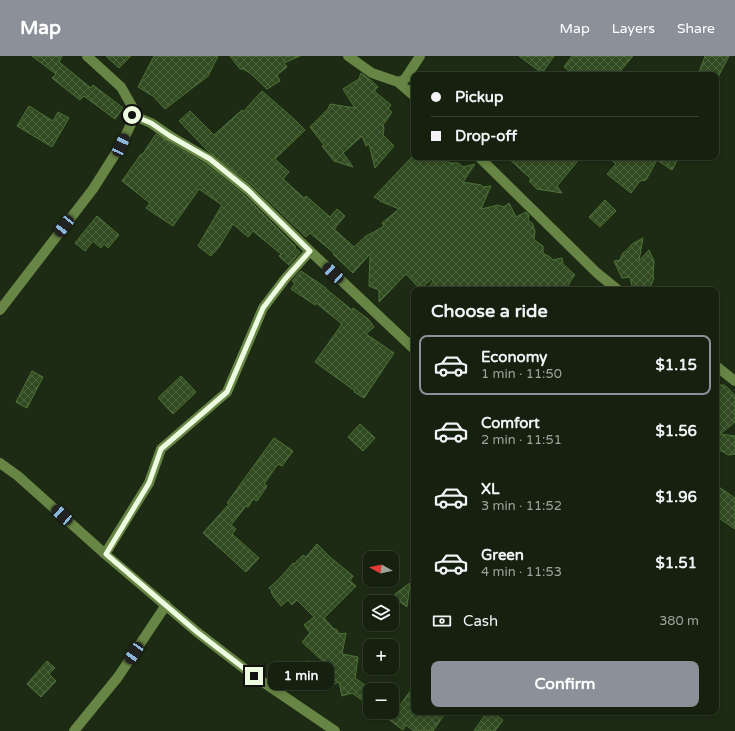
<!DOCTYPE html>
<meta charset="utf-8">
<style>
body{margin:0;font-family:"Varela Round",sans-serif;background:#232d1d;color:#f1f3f6;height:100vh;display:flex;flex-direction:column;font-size:15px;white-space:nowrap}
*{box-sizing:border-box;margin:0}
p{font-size:13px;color:#9ea39e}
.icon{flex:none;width:22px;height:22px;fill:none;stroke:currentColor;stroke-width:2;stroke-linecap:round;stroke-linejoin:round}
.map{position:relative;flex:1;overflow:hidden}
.sheet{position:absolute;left:411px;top:231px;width:308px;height:428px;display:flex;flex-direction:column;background:#16200f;border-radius:8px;box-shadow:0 2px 6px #0003,0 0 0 1px #353e2f}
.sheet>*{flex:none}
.top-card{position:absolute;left:411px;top:16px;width:308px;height:88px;border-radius:8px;box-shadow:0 2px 6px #0003,0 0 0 1px #353e2f;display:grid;align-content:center;height:88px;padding:0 20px;background:#16200f}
.needle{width:26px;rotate:278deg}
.tools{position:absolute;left:363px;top:495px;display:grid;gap:8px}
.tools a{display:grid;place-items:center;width:36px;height:36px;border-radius:8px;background:#16200f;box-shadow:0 2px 6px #0003,0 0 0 1px #353e2f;font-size:20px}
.end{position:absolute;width:18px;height:18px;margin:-9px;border:5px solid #edfce1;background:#111;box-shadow:0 0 0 2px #111}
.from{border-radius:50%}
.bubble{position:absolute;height:28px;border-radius:8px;background:#16200f;box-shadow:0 2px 6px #0003,0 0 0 1px #353e2f;font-size:13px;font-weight:700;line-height:28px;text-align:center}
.car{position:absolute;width:12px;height:24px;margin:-12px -6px;border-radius:5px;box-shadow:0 0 3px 1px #0007;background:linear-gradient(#222 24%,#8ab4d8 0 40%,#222 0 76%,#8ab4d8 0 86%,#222 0)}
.top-card b{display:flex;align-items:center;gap:14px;height:38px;font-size:15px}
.top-card b+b{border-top:1px solid #353e2f}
.top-card i{width:10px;height:10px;background:#f1f3f6}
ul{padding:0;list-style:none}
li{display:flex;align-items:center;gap:12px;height:60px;margin:0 8px 6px;padding:0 12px;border:2px solid transparent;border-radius:8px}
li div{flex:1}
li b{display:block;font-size:15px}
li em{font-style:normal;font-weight:700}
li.on{border-color:#8c9099}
li>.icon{width:36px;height:36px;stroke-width:1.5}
h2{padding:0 20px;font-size:18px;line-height:48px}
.pay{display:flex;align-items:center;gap:10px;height:44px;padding:0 20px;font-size:15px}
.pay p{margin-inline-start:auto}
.action{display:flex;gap:8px;margin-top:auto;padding:8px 20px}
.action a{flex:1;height:46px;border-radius:8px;background:#8c9099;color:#fff;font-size:16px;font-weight:700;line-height:46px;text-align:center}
header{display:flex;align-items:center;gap:24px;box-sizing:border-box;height:56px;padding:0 20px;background:#8c9099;color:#fff}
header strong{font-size:19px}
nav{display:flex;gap:22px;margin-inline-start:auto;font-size:14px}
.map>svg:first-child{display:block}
.building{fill:url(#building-cross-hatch);stroke:#4d7436}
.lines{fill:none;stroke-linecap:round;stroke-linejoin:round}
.minor{stroke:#678544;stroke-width:10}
.route{stroke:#edfce1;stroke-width:5}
</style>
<header>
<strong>Map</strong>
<nav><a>Map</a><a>Layers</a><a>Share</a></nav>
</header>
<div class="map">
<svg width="735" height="675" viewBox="0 0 735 675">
<defs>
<pattern id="building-cross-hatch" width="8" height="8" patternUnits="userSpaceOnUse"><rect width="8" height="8" fill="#314a22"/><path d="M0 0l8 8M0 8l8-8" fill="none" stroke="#4f6542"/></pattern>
</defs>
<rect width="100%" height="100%" fill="#1d2b14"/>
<path class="building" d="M32,0H62L59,6L91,32L93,29L123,52L115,63L84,40L80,44L52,22L56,18Z
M106,0H131L119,12Z
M154,0H218L208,20L165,53L153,40L138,31Z
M230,0H300L284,7L287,11L277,19L280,25L267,33L250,17L243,13H240Z
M519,0H554L542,17Z
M572,0H633L617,19H574L564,11Z
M705,0H729L717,23L716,22V19H698Z
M361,17L372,25L378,31L374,35L391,49L388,53L392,56L383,69L384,72L383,79L394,90L375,112L369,88L366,90L362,80L343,97L353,111L334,105L322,90L324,89L310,71L328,53L330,48L355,52L343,33L359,23Z
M262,35L295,64L305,74L275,103L289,116L283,123L304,142L306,140L330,161L337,153L345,160L334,173L354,191L366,180L374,176L384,170L382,167L399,153L380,145H381L374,141L412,101H445L449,107H458L463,111L475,108L463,126L481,129L483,131L491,130L481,153L498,149L504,151L509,147L516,161L526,156L529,159L528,164L533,168V170L535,175L534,184L543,190V197L550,201L553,204L562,202L563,208L575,219L571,224L569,228L565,234H427L433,225L432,223L420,233L406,218L379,246V234L369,230L370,198L353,217L333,198L334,197L310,177L306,181L252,129L209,96L179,65L190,55L214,79L242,54L243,56Z
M29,50L53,65L58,56L69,62L52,91L17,70Z
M156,78L205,108L244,139L296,191L295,192L300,196L289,209L279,200L281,198L253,175L248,181L233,168L219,191L211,200L198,190L222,149L199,133L173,170L146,152L150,147L122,125L141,98L142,99Z
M507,101H581L557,130L562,137L537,133L529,125L531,123Z
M608,101H679L672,114L657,104L646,124L640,125L631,137L607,118L616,108Z
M605,144L616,155L600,171L589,161Z
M97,160L119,179L108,192L104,188L101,192L93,185L85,195L75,187Z
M643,182L639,205L649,194L654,205L653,220L654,222L651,229L645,234H633L630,221L622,222L614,205L620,204L623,197L626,195L632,188Z
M301,215L326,232V233L352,254L353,252L368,263L374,271L366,278L394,297L364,342L354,336L355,335L315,306L342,268L316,247L315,249L291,233L295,227L292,225Z
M32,315L43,321L27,352L16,346Z
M181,320L196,336L173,358L158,342Z
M716,329H724L729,333L735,340V366L720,378L735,380V398L728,399L725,397L716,392Z
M360,368L375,382L363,395L348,381Z
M274,382L293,395L282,410L278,408L264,428L267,430L257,445L253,443L248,451L246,450L231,469L236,473L232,478L259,502L246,516L203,477L229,448L227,447Z
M716,429L735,442V473L716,460Z
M317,488L331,502L353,520L350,525L356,530L324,562L334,573H336L339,578L346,577L342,598L358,601L355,622L370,633V650L352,637L342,640L339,626L327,631L325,624L319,628L308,605L326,608L302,586L310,577L304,569L314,561L297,544L292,549L288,544L281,550L274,541L271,536L272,535L269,532L282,520L293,507L294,508L303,499L306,501Z
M410,527L407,551L400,546L392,548V546L395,538Z
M47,605L55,612L49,618L56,625L41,641L27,628Z
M414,630V656H446L433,675H414L406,669L403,674L379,656H392V643L400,649Z
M487,656H491L503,664L495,675H474Z"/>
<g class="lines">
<path class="minor" d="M348,0L372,17L398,26L405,23L420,0
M398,26L414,40
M132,59L151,67L170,80L209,103L248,134L310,195L414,293
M479,101L597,217L618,234
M0,254L93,133L121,89L131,68L133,52L121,31L87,0
M716,310L735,325
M0,407L18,420L105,498L197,576L254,620L335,675
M105,498L149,427L161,393L227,336L263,252L285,223L310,195
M74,675L118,621L166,549"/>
</g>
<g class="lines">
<path class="route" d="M132,59L151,67L170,80L210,103L248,134L310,195L285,223L263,252L227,336L161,393L149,427L106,498L197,576L254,620"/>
</g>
</svg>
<div class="tools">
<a><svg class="needle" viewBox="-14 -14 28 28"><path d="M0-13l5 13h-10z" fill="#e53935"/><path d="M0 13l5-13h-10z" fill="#9ea39e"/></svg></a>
<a><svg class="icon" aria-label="layers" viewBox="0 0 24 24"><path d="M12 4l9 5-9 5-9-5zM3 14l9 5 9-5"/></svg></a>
<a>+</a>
<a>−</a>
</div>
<i class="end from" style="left:132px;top:59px"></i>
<i class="end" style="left:254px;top:620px"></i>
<div class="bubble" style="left:268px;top:606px;width:66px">1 min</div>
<i class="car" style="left:121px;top:89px;rotate:25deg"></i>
<i class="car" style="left:64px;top:170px;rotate:218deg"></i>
<i class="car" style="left:333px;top:217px;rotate:313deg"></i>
<i class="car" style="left:62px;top:459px;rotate:312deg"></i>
<i class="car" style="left:134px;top:597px;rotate:214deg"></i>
<div class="top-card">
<b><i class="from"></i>Pickup</b>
<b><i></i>Drop-off</b>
</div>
<section class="sheet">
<h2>Choose a ride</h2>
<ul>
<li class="on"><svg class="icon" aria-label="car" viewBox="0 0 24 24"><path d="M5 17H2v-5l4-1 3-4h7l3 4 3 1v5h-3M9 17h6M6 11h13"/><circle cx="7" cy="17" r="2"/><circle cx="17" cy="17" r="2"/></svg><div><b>Economy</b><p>1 min · 11:50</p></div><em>$1.15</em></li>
<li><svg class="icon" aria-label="car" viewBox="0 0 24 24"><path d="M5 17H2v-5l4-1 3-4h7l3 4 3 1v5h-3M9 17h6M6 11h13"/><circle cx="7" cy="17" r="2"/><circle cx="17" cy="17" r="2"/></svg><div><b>Comfort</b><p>2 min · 11:51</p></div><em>$1.56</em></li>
<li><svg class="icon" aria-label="car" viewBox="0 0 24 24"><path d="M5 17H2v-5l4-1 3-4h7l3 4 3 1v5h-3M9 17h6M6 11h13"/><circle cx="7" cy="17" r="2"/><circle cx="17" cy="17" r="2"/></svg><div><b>XL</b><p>3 min · 11:52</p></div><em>$1.96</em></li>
<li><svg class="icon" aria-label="car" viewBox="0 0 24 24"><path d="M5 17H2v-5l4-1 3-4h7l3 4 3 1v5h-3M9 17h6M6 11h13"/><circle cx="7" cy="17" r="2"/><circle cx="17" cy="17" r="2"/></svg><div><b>Green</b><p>4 min · 11:53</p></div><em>$1.51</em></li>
</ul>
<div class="pay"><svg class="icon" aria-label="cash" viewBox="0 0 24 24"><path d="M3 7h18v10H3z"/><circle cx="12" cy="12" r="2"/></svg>Cash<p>380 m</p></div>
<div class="action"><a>Confirm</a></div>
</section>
</div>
